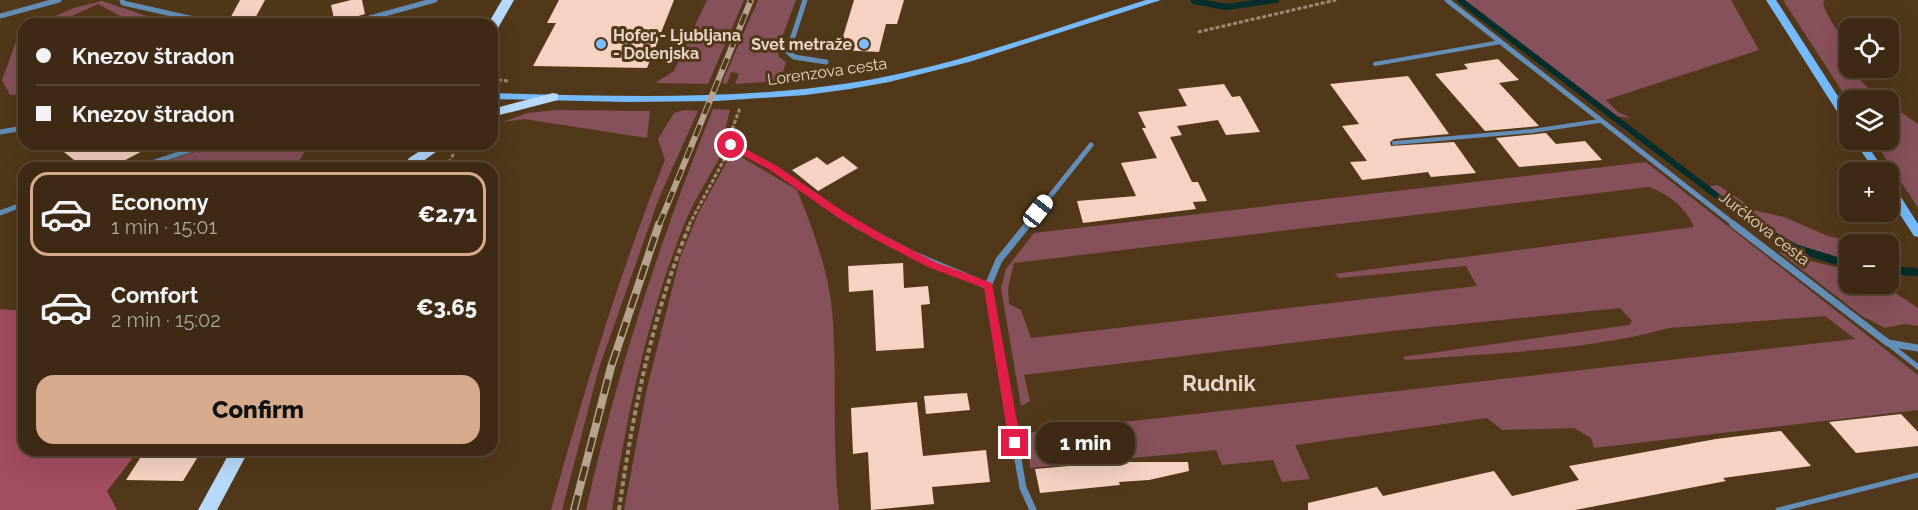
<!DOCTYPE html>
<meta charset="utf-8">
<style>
body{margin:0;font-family:Raleway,sans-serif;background:#493622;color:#f1f3f6;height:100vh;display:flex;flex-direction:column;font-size:22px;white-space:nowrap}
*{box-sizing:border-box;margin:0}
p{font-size:20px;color:#ada7a0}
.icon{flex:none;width:33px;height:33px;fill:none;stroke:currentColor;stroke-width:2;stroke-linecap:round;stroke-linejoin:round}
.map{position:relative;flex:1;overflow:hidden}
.panel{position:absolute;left:18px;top:162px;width:480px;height:294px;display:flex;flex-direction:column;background:#3e2a14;border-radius:18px;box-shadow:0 6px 24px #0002,0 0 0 2px #574634}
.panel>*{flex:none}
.guide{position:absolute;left:18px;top:18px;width:480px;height:132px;border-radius:18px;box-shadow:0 6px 24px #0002,0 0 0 2px #574634;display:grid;align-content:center;height:132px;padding:0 18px;background:#3e2a14}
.tools{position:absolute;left:1839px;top:18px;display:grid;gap:12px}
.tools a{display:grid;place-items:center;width:60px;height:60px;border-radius:12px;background:#3e2a14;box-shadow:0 6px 24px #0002,0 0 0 2px #574634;font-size:30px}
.end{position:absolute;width:27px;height:27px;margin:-14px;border:8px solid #e11d48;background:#fff;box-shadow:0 0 0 3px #fff}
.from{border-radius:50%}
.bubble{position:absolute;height:42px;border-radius:18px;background:#3e2a14;box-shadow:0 6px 24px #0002,0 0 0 2px #574634;font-size:20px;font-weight:800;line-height:42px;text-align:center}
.car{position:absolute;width:18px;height:36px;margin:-18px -9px;border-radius:8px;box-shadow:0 0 4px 2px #0007;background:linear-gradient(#fff 24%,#345 0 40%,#fff 0 76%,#345 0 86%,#fff 0)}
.guide b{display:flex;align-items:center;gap:21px;height:57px;font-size:22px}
.guide b+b{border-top:2px solid #574634}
.guide i{width:15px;height:15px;background:#f1f3f6}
ul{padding:10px 0 0;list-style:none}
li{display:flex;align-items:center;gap:18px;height:84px;margin:0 12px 9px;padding:0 6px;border:3px solid transparent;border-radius:18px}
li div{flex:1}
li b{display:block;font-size:22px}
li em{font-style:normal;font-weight:800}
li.current{border-color:#d6ab8b}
li>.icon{width:54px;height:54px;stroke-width:1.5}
.primary-button{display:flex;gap:12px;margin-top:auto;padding:12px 18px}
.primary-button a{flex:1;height:69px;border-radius:18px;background:#d6ab8b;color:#111;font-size:24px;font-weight:800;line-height:69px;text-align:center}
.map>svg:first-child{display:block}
.green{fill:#87515b;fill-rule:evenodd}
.forest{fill:#a24d60}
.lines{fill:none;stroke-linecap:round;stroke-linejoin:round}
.stream-far1{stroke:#032e2b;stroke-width:6}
.stream{stroke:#032e2b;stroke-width:8}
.building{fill:#f5d2c1}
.path-far1{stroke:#9e8871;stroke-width:3;stroke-dasharray:4 2;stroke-linecap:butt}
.path{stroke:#9e8871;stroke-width:4;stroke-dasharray:5 3;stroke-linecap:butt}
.lane-far1{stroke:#638eb7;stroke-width:4}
.lane{stroke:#638eb7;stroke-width:5}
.street-far1{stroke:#638eb7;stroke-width:5}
.street{stroke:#638eb7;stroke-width:7}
.secondary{fill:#74bafc;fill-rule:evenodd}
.primary{fill:#b7d9fb;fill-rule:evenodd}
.rail-far1-casing{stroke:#b6a28e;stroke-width:6}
.rail-casing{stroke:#b6a28e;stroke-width:8}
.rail-far1{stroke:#52381a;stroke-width:4;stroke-dasharray:12;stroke-linecap:butt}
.rail{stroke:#52381a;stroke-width:5;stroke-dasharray:15;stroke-linecap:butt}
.route{fill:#e11d48}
.poi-dot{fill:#7ebdf9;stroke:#52381a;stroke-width:2}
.labels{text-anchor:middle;stroke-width:6;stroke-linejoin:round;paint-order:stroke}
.poi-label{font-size:16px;font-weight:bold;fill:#e7d6c6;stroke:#52381a;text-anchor:start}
.street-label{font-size:16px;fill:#e7d6c6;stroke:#52381a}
.district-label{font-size:22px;font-weight:bold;fill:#e7d6c6;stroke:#52381a}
</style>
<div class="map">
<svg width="1918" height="510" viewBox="0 0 1918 510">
<rect width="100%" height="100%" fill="#52381a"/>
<path class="green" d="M707,0H744L708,84L655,83L674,71Z
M758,0H796L777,51L779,57L786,62L781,78L776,81L735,84L739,74L731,72L727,84L722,83Z
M1463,0H1731L1759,50L1606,100L1618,112L1631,118L1613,116Z
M1783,0H1825L1823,2C1826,17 1837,27 1842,41C1843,45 1842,51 1843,55C1848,71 1869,90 1884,100L1849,102Z
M102,1L150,17C142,27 128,24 117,24L126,19L98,4L63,20L69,24H36L74,8Z
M24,29V94L10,95L2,80L20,31Z
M1889,104L1918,124V208L1874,140H1888Z
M713,109L730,110L722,142V153C709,178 692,203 682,230C647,319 627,416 612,510H586C617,372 660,240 713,109Z
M556,110L650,111L647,138L524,119L502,122L528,113Z
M684,110L698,111L659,198L599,368L562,510H551C584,391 619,274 665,160L658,139L674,113Z
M219,144H309L295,168H169L167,161Z
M738,155L797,190C814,231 831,278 833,323C837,385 832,447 839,510H624L647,388L680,258L699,212L728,160Z
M1646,162L1918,375V410L1594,448L1591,438L1574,428L1502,430L1487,418L1295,445L1310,479L1282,482L1273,460L1222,465L1216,450L1030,468L1027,433L1855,339L1825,316L1669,328C1587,351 1491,353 1406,360L1402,357L1629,325L1632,321L1620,308L1391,331L1024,375L1030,401L1021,406L1001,288L1006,269L1034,233ZM1649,187C1670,195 1685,207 1694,227L1335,274L1339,278L1466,266L1477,286L1031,338L1021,310L1009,304L1008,288L1014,263Z
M1718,185L1757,211L1784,217L1828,236L1863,244H1850L1849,263C1784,248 1759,224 1707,187Z
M1784,250L1810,261L1849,270L1850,284H1888L1894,292L1918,308V326L1904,324L1885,328L1862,316L1779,252Z"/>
<path class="forest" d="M0,309L24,311V450H139L107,491L117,510H0Z"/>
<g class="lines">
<path class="stream-far1" d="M1460,0L1755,225
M1194,1L1226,7L1276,0"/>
<path class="stream" d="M1753,224L1795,248L1850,265
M1888,270L1915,272"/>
</g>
<path class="building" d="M240,0H265L252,24H227Z
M351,0H362L365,14L335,23L331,5Z
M559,0H674L647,68L533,66L556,23H547Z
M854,0H904L897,24H886L879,52L839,50Z
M1498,59L1519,80L1499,83L1539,126L1485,131L1435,74L1468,69L1464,64Z
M1408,76L1449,134L1394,139L1390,142L1391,146L1454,142L1476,173L1431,177L1428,172L1362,180L1350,162L1367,161L1342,126L1359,124L1330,84Z
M1224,84L1232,97L1240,96L1260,132L1226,135L1218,120L1177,126L1182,135L1170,137L1192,182H1198L1207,201L1193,202L1196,209L1083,223L1077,201L1136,196L1121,163L1157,158L1142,128H1146L1138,112L1187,106L1178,89Z
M1546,133L1556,144L1585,141L1602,160L1519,167L1496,138Z
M54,144H156L110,168H84Z
M843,156L858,168L818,191L792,170L817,157L827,165Z
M903,263L904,288L928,286L930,304L921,305L924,348L876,351L873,290L849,292L848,266Z
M967,393L970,410L926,414L924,396Z
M917,402L923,456L986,450L990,482L932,487L934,504L871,510L868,452L853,454L851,408Z
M1901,414L1918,432V446L1856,453L1829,422Z
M1781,431L1811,466L1723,478L1726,481L1575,510H1308V503L1377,487L1383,496L1494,471L1512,496L1579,480L1569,466L1716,439Z
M165,450H202L183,481L126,480L142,455H161Z
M1115,462H1188L1189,471L1149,480L1119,482L1120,485L1040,493L1035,469Z"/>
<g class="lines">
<path class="path-far1" d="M1198,32L1336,0
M492,79L508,81
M730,135L740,108
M446,168L454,153
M689,225L726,156"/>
<path class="path" d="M619,510C633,412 652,315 690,224"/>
<path class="lane-far1" d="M1375,64L1501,42
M1394,143L1532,131L1599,121"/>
<path class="lane" d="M1890,345L1918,367
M1778,510L1918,475"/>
<path class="street-far1" d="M122,0L123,3L212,23
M805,0L788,52L794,57L826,62
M1447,0L1735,225
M0,16L59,0
M348,24L435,0
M0,132L24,128
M731,145L773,168L857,225
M136,168L209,144
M0,213L24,204
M1027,225L1091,145"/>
<path class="street" d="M855,224L912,254L988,286L1023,488L1033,510
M1733,224L1888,343L1918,348
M988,286L999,260L1028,224"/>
<path class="secondary" d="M1146,0H1161L969,62L889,82L850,89L806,95L716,101L626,102L492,99V93C611,96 732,101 850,83C951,68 1049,30 1146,0Z
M1766,0H1776L1850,115V127L1845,124Z
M1854,140H1864L1885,172H1875Z
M1888,182L1892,183L1918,224V237L1914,236L1888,196Z"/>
<path class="primary" d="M502,0H514L498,28L492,32V24H488Z
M553,93L558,94V100L492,117V109Z
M431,144H447L419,164H409L407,161L409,158Z
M231,450H249L217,510H198Z"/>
<defs>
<path id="rail-far1" d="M659,225L751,0"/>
<path id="rail" d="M574,510L611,367L659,224"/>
</defs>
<use href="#rail-far1" class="rail-far1-casing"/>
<use href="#rail" class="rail-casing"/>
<use href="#rail-far1" class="rail-far1"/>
<use href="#rail" class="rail"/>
</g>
<path class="route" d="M728,143H734L777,166L844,212L885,236L935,262L992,283L1021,443L1019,446H1011L1009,443L984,288L928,267L878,241L837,217L770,170L728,147Z"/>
<g class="poi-dot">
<circle cx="601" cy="44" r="6"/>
<circle cx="864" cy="44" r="6"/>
</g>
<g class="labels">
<g class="poi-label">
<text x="613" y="41">Hofer - Ljubljana<tspan x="613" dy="18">- Dolenjska</tspan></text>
<text x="852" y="50" text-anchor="end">Svet metraže</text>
</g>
<g class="street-label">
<text transform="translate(827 71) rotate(-8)" y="6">Lorenzova cesta</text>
<text transform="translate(1765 228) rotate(38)" y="6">Jurčkova cesta</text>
</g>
<g class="district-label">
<text x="1219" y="391">Rudnik</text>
</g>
</g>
</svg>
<div class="tools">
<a><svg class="icon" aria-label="locate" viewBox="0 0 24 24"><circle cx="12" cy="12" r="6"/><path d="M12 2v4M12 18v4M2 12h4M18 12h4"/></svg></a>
<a><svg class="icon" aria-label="layers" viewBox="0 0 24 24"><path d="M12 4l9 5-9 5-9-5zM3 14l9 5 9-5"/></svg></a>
<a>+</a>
<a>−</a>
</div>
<i class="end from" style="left:731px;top:145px"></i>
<i class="end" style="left:1015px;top:443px"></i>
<div class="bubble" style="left:1036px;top:422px;width:99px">1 min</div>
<i class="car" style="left:1038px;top:211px;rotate:38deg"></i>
<div class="guide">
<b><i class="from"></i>Knezov štradon</b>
<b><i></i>Knezov štradon</b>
</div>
<section class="panel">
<ul>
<li class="current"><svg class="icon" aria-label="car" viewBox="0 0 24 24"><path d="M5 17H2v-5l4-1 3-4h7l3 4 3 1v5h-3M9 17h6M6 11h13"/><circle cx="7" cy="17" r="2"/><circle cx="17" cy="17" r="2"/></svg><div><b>Economy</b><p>1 min · 15:01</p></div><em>€2.71</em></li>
<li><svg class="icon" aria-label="car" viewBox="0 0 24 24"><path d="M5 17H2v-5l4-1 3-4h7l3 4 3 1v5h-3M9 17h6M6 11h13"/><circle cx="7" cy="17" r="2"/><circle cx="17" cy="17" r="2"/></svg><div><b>Comfort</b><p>2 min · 15:02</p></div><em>€3.65</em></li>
</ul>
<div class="primary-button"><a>Confirm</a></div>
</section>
</div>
